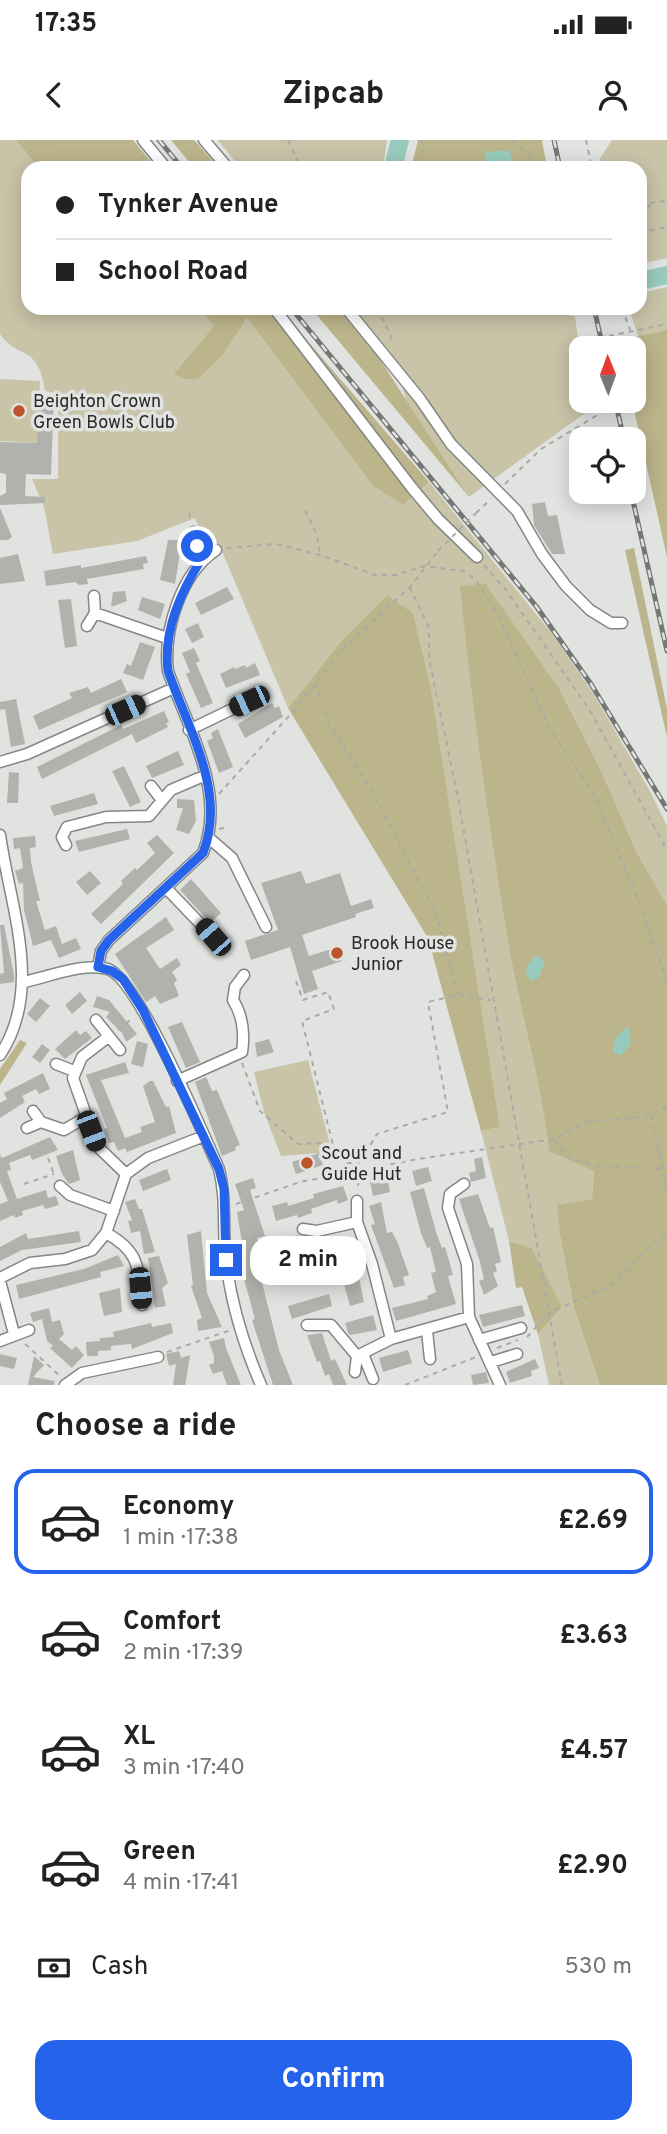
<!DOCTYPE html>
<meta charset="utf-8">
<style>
body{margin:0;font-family:Overpass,sans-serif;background:#f6f6f6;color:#222;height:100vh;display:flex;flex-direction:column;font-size:26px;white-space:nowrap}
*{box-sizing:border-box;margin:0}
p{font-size:23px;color:#767676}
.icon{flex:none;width:38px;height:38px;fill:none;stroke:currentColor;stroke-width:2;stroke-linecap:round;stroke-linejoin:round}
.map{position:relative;height:1245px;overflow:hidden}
.panel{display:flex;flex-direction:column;background:#fff;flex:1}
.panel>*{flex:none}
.guide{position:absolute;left:21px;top:21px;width:626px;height:154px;border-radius:21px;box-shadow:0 4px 18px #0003;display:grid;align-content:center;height:154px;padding:0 35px;background:#fff}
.needle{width:46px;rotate:359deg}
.tools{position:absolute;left:569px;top:196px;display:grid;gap:14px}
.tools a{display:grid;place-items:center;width:77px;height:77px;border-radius:14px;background:#fff;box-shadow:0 4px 18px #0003;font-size:35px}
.end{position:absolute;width:32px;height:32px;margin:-16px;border:9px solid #2563eb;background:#fff;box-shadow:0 0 0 4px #fff}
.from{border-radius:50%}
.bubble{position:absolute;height:49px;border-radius:21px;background:#fff;box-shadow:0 4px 18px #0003;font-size:23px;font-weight:700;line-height:49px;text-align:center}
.car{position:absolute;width:21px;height:42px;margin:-21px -10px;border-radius:9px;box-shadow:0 0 5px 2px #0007;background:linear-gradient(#222 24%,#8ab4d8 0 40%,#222 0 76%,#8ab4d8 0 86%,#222 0)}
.guide b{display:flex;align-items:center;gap:24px;height:66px;font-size:26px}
.guide b+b{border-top:2px solid #e0e0e0}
.guide i{width:18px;height:18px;background:#222}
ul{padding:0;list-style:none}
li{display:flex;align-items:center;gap:21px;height:105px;margin:0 14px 10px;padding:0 21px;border:4px solid transparent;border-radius:21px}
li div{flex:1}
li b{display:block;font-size:26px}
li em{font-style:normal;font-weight:700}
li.on{border-color:#2563eb}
li>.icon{width:63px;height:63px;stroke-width:1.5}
h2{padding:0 35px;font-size:32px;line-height:84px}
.pay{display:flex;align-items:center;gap:18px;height:77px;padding:0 35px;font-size:26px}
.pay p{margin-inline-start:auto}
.primary-button{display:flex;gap:14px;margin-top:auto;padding:14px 35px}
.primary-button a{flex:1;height:80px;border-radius:21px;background:#2563eb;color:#fff;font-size:28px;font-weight:700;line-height:80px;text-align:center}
.status{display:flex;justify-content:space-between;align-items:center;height:49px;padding:0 35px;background:#fff;direction:ltr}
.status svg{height:19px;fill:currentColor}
header{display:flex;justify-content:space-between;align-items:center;height:91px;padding:0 35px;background:#fff;font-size:32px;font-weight:700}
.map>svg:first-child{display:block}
.green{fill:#c9c4a8}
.forest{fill:#bcb48b}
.water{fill:#98cbbe}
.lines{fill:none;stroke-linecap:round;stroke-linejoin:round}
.river{stroke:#98cbbe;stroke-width:18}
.building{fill:#b1b2ad}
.minor-casing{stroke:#848783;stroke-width:13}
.path{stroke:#a8aba7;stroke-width:2;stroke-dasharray:5 5;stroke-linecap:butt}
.minor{stroke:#fff;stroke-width:10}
.rail-casing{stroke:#757774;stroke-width:5}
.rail{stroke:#e0e3df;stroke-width:2.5;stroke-dasharray:8;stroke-linecap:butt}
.path-bridge{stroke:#a8aba7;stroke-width:2;stroke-dasharray:5 5;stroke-linecap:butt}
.route{stroke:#2563eb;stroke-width:9}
.poi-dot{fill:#bb542b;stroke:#e0e3df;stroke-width:2.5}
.labels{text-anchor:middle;stroke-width:7;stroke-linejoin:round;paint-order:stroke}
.poi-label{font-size:18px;fill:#282927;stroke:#e0e3df;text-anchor:start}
</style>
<div class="status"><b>17:35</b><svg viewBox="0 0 49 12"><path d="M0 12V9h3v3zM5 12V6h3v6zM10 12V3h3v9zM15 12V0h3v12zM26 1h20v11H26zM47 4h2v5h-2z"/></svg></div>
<header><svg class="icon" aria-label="back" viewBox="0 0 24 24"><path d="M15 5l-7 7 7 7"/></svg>Zipcab<svg class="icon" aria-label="person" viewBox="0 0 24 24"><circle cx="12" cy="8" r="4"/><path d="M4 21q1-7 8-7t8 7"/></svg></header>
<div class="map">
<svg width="667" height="1245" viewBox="0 0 667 1245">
<rect width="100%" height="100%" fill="#e0e3df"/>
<path class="green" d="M0,0H16L39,28H28V168H199L214,186L175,234L184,239H198L223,215L247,178L373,346L403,365L429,342L553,495L593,553L650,651L667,686V765L636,711L602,633L559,548L486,444L549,1010L594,1030L592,1059L558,1066L560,1095L574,1168L600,1245H549L538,1194L562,1167L532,1108L509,1101L481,991L500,987L431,548L413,473L387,455L342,500L288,568L219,404L206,405L195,378L137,401L53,414L44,367L32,339H58V254L45,251C38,203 19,221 0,194Z
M218,0H387L383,28H240Z
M612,0H667V118L641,124L640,28H601L599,20Z
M667,147V190L638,196L629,168H640L641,153Z
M354,168H516L575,176L581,222V261H586L588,271L469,357L407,262L391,213Z
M0,239L40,241L37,303L0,301Z
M308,920L332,1012L281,1016L264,972L254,932Z"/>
<path class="forest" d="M16,0H133L156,28H81L78,25L75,28H39Z
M171,0H194L219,28H194Z
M418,0H542L547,28H411Z
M199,168H279L429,342L403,365L373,346L247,178L223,215L198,239H184L174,234L214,186Z
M311,168H338L379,218L469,357Z
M667,190V417L632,261L634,208H621L619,200Z
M634,408L667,569V597L625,410Z
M486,444L559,548L602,633L636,711L667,765V1245H600L574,1168L560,1095L557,1065L592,1059L594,1031L549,1011C542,941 521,875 509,806C489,687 472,567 460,446Z
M387,455L413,473L431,548L500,987L481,991L428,798L288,568L342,500Z
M20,900L27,903L0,945V929Z
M509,1101L532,1108L562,1167L538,1194L522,1147L516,1148Z"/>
<path class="water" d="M509,10L514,25L510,28H487L485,12Z
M536,815L545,821L539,837L532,841L526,836L527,826Z
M629,887L631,904L620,916L613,911C614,899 618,892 629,887Z"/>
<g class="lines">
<path class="river" d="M393,28L400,0
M640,141L667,135"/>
</g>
<path class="building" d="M38,257H54L51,335L26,334L25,356L45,357V363L0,365V356L6,353V334L0,333V302L37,303Z
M545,362L548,376L557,375L565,414H552L534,385L532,364Z
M0,368L12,397L8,400H0Z
M168,400H182L175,444L160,440Z
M18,414L25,441L0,444V418Z
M146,416L148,423L143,424L144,429L87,439L88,444L79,445L75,442L46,446L44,431L81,425V428Z
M227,447L234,459L201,475L195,463Z
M125,451L127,461L111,467L113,452Z
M142,457L165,464L160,479L138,470Z
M71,459L77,506L65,508L58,460Z
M198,483L204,497L192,503L185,489Z
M140,502L155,507L143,540L123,533L127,524L131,526Z
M194,508L200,521L196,523L213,563L201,568L186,534L190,532L182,513Z
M255,523L260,535L226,548L220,534L234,527L235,529L245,525L246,528Z
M121,539L127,552L39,590L33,576L72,558L69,553L88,547L91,553Z
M16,559L25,604L11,607L5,569L0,570V562Z
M272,563L275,568L279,566L283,577L245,598L238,584Z
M164,571L169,582L166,583L168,587L136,603L132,594L42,639L37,627L121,585L123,589Z
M218,589L233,627L219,633L207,601L213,598L211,593Z
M178,611L184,625L152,638L146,626Z
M124,626L141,662L130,667L112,631Z
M9,632L19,633L18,663H7Z
M94,653L98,664L54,676L50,666Z
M177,659L194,660L196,681L189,694L176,690L183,668H177Z
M127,689L130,699L79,712L75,701Z
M157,695L174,713L101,784L91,774L123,744L121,741L135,728L137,730L155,713L147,703Z
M35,696L36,707L30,708L31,722L40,761H36L45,790L56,786L62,804L76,798L81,809L59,818L51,800L33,806L24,770L23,743L19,744L15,731L23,728L20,708L14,709L13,698Z
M90,731L101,743L87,755L76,742Z
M301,731L306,744L340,733L351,766L371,759L374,768L355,774L356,777L302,795L309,816L338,807L342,821L312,831L318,849L304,854L290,807L251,820L245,801L278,790L261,743Z
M191,739L221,773L210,783L180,750Z
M166,777L174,790L146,808L160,829L177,818L181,825L172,832L177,840L174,843L179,856L160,864L155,856L146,862L115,814Z
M0,785H4L14,835V842L0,844V834L4,833Z
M80,852L87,861L72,874L65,865Z
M97,856L109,860L137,894L126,902L122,893L106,877L110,872L93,867Z
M40,858L50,866L36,882L27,874Z
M182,882L200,922L186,928L168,887Z
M76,890L80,895L86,891L92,898L65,919L55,909Z
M269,899L274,912L257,917L255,903Z
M137,901L148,904L143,927L131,924Z
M42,904L50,910L40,923L32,917Z
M125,922L129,933L101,940L125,998L142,992L140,987L155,982L143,946L150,941H153L166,967L169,966L176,993L127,1012L125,1008L118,1011L114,1002L109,1003L104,989L107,988L86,935Z
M43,933L50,949L39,954L36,949L22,956L25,962L0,978V963L7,959L4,953Z
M206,937L212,951L217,950L240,1005L235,1007L236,1010L222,1016L195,942Z
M50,997L58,1010L32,1020L30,1015L9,1023L11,1030L7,1031L17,1059L46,1050L48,1058L56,1056L59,1065L45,1069L43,1065L22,1071L23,1075L15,1078L14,1075L0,1081V1064L8,1061L0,1042V1015L2,1018Z
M73,1010L80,1040L69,1044L62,1034L56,1016Z
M319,1013L323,1025L296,1034L292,1022Z
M482,1017L486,1038L471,1042L469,1033L476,1031L474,1019Z
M428,1027L432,1041L416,1046L412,1031Z
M167,1029L171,1040L143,1051L139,1040Z
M387,1037L390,1052L373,1056L370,1042Z
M253,1038L256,1048L250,1050L265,1096L257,1098L261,1113L255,1115L279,1210L293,1245H273L252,1180L255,1179L241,1128L246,1127L237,1072L244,1070L235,1044Z
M343,1046L348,1060L338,1064L337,1060L311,1069L312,1073L298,1078L297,1075L276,1081L272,1066L287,1062L288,1066L314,1058L313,1054Z
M424,1048L436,1092L442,1108L445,1107L450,1124L453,1135L448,1136L456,1164L396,1181L392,1168L428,1159L427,1156L436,1152L431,1133L436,1132L430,1107L427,1108L421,1093L410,1052Z
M478,1054L490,1088L493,1087L501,1122L495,1124L497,1131L493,1133L498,1146L484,1155L479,1141L484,1139L480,1122L459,1059Z
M135,1059L139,1069H142L155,1112L144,1114L140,1091L131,1093L128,1081L132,1080L125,1062Z
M381,1062L387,1093L392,1092L397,1101L409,1135L403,1137L405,1145L394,1148L371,1085L375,1084L369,1066Z
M79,1091L81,1102L22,1110L0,1121V1107L26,1093L28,1099Z
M201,1091L207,1153L222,1187L198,1191L197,1180L202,1178L191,1146L193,1145L187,1095Z
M298,1095L307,1133L319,1130L321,1137L299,1144L293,1126L290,1127L284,1099Z
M352,1104L364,1162L350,1166L338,1121L328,1124L325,1110Z
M118,1115L124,1126L100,1132L101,1137L19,1159L16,1145L84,1129Z
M159,1116L168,1143L162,1148L166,1166L155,1168L148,1118Z
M120,1148L122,1172L104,1176L99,1153Z
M329,1154L332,1166L292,1179L288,1166Z
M522,1165L525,1176L483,1187L479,1175Z
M49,1168L52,1182L60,1180L64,1194L59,1199L72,1210L76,1206L84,1215L72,1228L50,1208L53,1206L47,1201L42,1179L33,1182L30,1173Z
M373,1175L377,1190L350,1195L348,1193L345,1183Z
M151,1183L152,1187L171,1183L173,1193L132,1209L131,1204L111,1206V1210L98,1211V1216H87L86,1202L100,1201V1198L114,1197L113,1192Z
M322,1193L331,1221L335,1219L347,1245H333L329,1234L325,1236L320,1221L317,1222L307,1195Z
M224,1198L226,1208L241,1245H227L222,1231L213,1234L209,1225L214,1223V1216L209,1202Z
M408,1210L412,1223L383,1232L379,1218Z
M179,1211L181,1218L190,1215L187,1235L185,1245H173L176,1224L169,1226L166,1214Z
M0,1214L17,1218L14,1229L0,1226Z
M34,1216L44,1225L33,1237L55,1241L54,1245H28Z
M535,1219L539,1228L531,1231L532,1236L510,1243L506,1232Z
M486,1232L489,1243L473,1245L471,1235Z"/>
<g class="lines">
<defs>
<path id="minor" d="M143,0L166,28
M204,0L228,28
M274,168L412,348L438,379L477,417
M346,168L420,259L451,304L517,371L542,414L566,446L590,470L611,483H622
M194,392L202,418
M94,456L95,473L167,498
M87,486L95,473
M189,590L249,561
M0,622L27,614L174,548
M151,646L161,659
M0,695C10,767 44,849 0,915
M209,698L232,718L266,787
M66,705L62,697L67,687L106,677L149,676L171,650L206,635
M166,748L213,797
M98,827L101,811L109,800L203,713C227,652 188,589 168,531C163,491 181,433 216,410
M24,842C48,837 84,822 108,829C137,838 204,995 219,1029C226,1057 223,1082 225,1110C229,1158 242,1201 261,1245
M96,880L120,910
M108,897L82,917L73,938L97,1006L126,1034
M56,924L74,931
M177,941L242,912C245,892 243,876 233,860L235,847L244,835
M33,971L41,982L64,990L86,977
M27,988L41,982
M464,1044L450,1054L448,1068L467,1124L469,1177L500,1245
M60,1046L70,1055L114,1071
M357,1061V1082L372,1124L391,1199
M303,1089L317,1091L357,1082
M106,1093C141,1112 138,1129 142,1165
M316,1113L317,1091
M0,1138L30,1123L65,1119L92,1110L106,1093L126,1034L148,1018L204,996
M0,1141L14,1194
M307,1185H331L357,1216L391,1199L469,1177
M427,1191L430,1219
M479,1200L521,1188
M0,1201L29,1190
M363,1214L373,1239
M491,1222L517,1214
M355,1232L357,1216
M65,1245L82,1233L158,1217"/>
</defs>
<use href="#minor" class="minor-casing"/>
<path class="path" d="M288,0L301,28
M422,0L425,28
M512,0L531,17L528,28
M586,0L592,28
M640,64L667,61
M640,76L650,65
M640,93L667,87
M377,168L391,196L390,202
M622,168L630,190
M609,196L667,184
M582,201L584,208
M505,344L541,309L599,274L596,261
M305,370L317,395L320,414
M189,373L191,381
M476,373L491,359
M227,408L276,404L320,415L375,435H396L424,426L463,431L476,440L499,477L547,583L596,659L639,762L667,841
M484,425L506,450L589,569L667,710
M410,447L429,488V519L458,658L562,1245
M315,543L330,586L374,655L436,773L458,855
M219,654L289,576L345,507L410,447L438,411
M219,689L228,687
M296,841L303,860L328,852L334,869L302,881L335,1013L347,1023H359L358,1049
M118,890L133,878
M242,923L260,971L298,1004L326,1003L333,1007
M651,975L667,1048
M555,1000L568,1017L597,1026L664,1029
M48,1018L54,1034
M360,1022L377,994L448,972L428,862L458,855L491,860
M24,1044L54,1034
M236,1064L300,1042L418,1019L554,999L586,982L640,977L667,967
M527,1197L549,1173L611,1145L667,1091
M25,1204L60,1236
M497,1208L518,1200
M167,1212L231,1190
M405,1245L476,1217"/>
<use href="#minor" class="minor"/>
<defs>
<path id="rail" d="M159,0L182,28
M554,0L560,28
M291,168L536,466L591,544L667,669
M594,168L603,208
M615,261L624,299
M631,352L667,511"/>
</defs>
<use href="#rail" class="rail-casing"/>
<use href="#rail" class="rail"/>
<path class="path-bridge" d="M582,201L609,196
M438,411L476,373"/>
</g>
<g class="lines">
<path class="route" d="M197,406L202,418C181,452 163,490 168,531C188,589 227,652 203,713L109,800L101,811L98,827L112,831L123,839L143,870L219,1029L224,1049L226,1120"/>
</g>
<g class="poi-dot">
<circle cx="19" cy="271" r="7"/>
<circle cx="337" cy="813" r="7"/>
<circle cx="307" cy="1023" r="7"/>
</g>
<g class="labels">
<g class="poi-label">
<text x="33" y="267">Beighton Crown<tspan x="33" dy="21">Green Bowls Club</tspan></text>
<text x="351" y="809">Brook House<tspan x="351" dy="21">Junior</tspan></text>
<text x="321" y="1019">Scout and<tspan x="321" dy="21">Guide Hut</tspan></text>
</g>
</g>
</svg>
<div class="tools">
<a><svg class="needle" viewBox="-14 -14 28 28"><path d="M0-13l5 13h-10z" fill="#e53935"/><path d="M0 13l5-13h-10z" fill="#767676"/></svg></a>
<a><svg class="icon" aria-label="locate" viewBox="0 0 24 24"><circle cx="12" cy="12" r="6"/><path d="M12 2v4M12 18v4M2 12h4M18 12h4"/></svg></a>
</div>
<i class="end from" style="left:197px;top:406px"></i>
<i class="end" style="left:226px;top:1120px"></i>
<div class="bubble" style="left:250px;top:1096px;width:116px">2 min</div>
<i class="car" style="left:249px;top:561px;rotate:245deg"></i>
<i class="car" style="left:125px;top:570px;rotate:66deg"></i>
<i class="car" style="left:213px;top:797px;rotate:319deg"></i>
<i class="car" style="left:91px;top:991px;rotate:159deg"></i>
<i class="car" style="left:140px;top:1148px;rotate:175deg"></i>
<div class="guide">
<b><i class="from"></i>Tynker Avenue</b>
<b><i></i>School Road</b>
</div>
</div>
<section class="panel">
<h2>Choose a ride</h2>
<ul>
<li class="on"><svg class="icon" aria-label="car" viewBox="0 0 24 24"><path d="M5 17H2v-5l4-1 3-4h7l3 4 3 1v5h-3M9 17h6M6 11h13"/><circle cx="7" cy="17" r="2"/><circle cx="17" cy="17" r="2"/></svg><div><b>Economy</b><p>1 min · 17:38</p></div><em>£2.69</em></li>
<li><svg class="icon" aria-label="car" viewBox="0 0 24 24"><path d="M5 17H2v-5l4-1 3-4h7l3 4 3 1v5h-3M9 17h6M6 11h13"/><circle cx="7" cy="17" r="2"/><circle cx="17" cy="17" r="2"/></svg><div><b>Comfort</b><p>2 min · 17:39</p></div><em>£3.63</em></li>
<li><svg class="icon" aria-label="car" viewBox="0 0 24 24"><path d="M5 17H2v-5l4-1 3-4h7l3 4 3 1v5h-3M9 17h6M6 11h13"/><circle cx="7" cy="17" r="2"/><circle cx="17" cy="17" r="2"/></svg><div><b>XL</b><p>3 min · 17:40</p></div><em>£4.57</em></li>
<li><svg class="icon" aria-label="car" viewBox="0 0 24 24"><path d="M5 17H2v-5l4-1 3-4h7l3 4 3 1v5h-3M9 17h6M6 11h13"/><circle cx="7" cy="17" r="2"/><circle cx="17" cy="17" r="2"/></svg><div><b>Green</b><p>4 min · 17:41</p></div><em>£2.90</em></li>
</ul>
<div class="pay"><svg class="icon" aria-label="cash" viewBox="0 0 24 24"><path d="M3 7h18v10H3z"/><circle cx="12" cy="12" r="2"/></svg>Cash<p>530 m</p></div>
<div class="primary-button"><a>Confirm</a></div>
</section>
